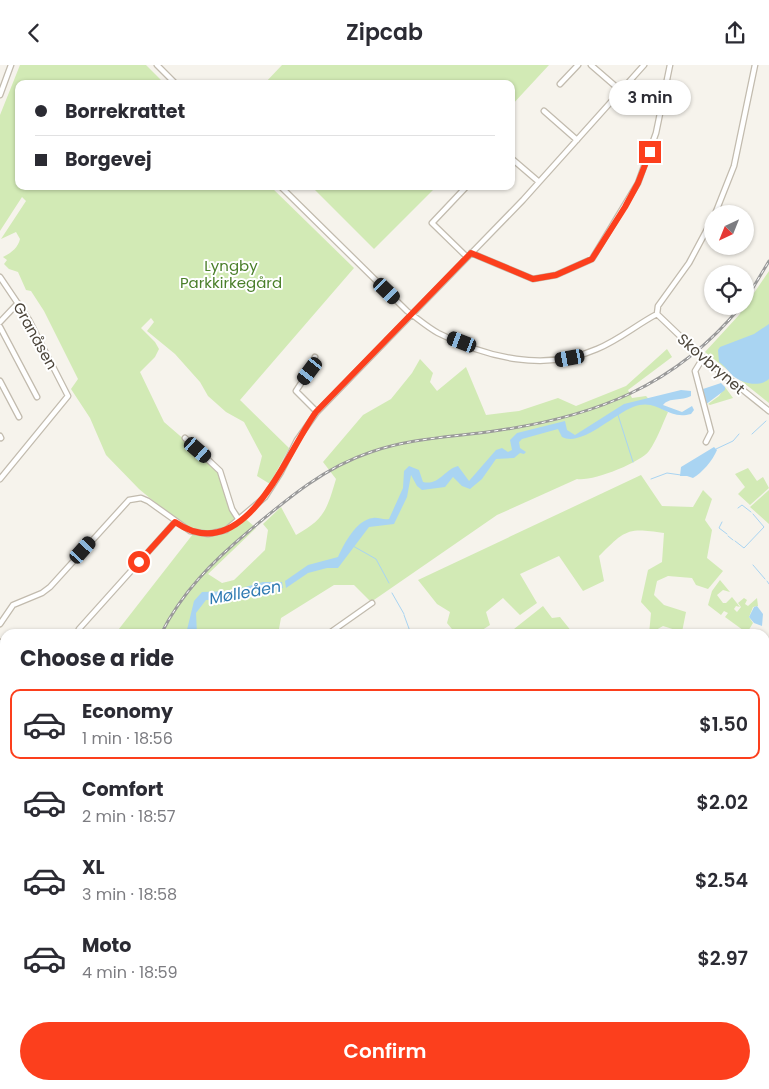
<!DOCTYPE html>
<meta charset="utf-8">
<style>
body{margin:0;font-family:Poppins,sans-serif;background:#f7f7f7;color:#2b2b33;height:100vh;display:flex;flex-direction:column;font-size:19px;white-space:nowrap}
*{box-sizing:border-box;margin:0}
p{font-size:16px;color:#7c7c81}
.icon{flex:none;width:28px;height:28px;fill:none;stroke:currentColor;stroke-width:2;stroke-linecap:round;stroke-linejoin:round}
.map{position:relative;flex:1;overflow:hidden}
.details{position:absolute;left:0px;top:564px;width:770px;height:461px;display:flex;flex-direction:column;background:#fff;border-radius:15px 15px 0 0;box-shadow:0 1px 4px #0004}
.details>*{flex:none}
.banner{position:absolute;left:15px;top:15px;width:500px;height:110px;border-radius:10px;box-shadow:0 1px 4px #0004;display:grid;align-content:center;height:110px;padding:0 20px;background:#fff}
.needle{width:32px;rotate:223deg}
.tools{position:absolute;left:704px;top:140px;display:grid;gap:10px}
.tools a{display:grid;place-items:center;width:50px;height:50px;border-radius:50%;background:#fff;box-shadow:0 1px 4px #0004;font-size:25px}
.end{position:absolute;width:22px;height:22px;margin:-11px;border:6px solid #fc3f1d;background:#fff;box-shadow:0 0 0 2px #fff}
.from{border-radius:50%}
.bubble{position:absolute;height:35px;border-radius:18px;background:#fff;box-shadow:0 1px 4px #0004;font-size:16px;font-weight:600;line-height:35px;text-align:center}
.car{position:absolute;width:15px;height:30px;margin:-15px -8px;border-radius:6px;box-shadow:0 0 4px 1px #0007;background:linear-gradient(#222 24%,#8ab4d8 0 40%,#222 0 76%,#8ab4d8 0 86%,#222 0)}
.banner b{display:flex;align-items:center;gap:18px;height:48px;font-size:19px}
.banner b+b{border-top:1px solid #e1e1e2}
.banner i{width:12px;height:12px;background:#2b2b33}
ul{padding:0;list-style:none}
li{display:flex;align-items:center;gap:15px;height:70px;margin:0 10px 8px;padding:0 10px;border:2px solid transparent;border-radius:10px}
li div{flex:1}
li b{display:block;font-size:19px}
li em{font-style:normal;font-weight:600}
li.selected{border-color:#fc3f1d}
li>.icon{width:45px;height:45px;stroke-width:1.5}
h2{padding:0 20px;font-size:22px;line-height:60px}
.cta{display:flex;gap:10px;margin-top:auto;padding:10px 20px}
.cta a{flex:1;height:58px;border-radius:30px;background:#fc3f1d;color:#fff;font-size:20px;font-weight:600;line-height:58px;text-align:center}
header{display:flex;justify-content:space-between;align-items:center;height:65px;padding:0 20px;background:#fff;font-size:22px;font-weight:600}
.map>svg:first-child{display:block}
.green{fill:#d2eab5}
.water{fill:#a9d4f2}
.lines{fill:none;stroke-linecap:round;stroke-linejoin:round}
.stream{stroke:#a9d4f2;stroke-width:1}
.river{stroke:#a9d4f2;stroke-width:8}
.minor-casing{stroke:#c2bbae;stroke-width:7}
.major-casing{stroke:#e6c16a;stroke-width:8}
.highway-casing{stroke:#e0a43c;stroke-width:9}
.minor{stroke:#fff;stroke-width:4.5}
.major{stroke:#ffe39c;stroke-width:5.5}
.highway{stroke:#ffcf6e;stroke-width:7}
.rail-casing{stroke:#9a9a9a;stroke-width:3}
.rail{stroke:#fff;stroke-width:1;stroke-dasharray:4;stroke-linecap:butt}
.route{stroke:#fc3f1d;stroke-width:6}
.labels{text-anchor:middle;stroke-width:4;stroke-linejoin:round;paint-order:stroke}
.park-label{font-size:15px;fill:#4a7f2a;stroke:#fff}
.street-label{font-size:15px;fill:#4b4439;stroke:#fff}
.water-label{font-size:16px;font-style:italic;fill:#2e7ab2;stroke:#fff}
</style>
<header><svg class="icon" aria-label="back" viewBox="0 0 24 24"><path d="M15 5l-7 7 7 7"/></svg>Zipcab<svg class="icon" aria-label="share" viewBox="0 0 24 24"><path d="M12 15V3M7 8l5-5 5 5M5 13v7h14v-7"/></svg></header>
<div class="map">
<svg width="769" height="1024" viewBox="0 0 769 1024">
<rect width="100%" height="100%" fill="#f6f3ec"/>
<path class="green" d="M20,0H146L165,19H19V121H270L354,203L240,335L289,383L270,419L257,411L262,391L244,357L226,347L208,331L200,317L175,289L147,266L154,257L151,253L141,263L155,277L159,284L155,292L140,307L164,357L216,402L231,441L256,463L208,509L222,518L234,515L265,485L268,465L263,459L281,442L296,470C325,454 327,444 336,414L323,397L363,350L391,334L412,308L420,294L433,308L430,317L437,326L466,302L486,350L519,346L558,333L576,341L626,321L667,284L672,292L628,325L632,333L646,331L653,339L668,347C662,360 657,375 649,386C640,398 591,417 577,414L497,450L371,537L354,520H334L281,553L278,569H115L193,469L139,424L106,390L90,353L71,324L78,314L44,246L31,226L26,225L18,207L9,204L4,199L7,195L3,192C11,188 18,183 20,174L16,167L1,174L26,136L22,132L0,166V50Z
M282,0H549L511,41V19H264Z
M311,121H437L374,184Z
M769,206V338L705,287L739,250Z
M725,322L733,333L710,340L708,339L719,331Z
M748,403L757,416L763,412L769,423L750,440L738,429L745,422L735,409Z
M641,410L662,441L693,442L703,425L712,434L705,455L712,465L707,493L723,506L708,524L696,520L692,513L668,511L657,516L654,530L664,540L686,547L682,567L663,561L649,569L651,548L641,537L648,505L662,497L664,468C627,462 625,465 599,491L604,516L583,526L559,491L520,509L537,538L520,550L503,533L486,547L490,560L476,569H456L447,558L450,547L437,539L418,515Z
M769,425V459L750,442Z
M720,515L730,527L723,525L717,530L723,538H726L732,532L740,542L736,541L734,544L737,547L741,542L738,538L744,533L747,535L745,539L748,541L757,533L758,541L753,542L749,552L753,558L747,568L725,552L728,548L724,546L721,550L708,540L712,526Z
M543,541L552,553L560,552L572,567L579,564L585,569H516L514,567V564Z
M5,753V818L0,824V759Z
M0,844L5,848V1020H21L16,1024L0,1022Z"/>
<path class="water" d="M769,259V314C759,323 742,318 733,311C728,306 725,301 719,297L718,285L720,282L754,269Z
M721,318L725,322V325L705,340L703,324Z
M681,325L691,326V331C682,336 669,332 663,340L682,347L692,341L694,345L691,349C666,356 659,332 633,342C613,350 581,382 562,372L558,364L522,374L519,377L520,383L526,387L524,389L520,388L514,393L496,394L482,414L470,424L462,421L453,412L445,422L422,425L417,421L411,410L407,432L394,459L369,462L338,503H327L308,508L286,523L285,516L308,500L338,492C344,479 356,455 373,453C378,452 383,455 389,454L403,423L404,406L409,401L419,405L423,417C439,421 445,404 458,401L469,416L496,385L502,383L508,387L512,385L510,375L517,368L565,356L567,365L575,370L624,339Z
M714,382L717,385C713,395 702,408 693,413L687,411H680L681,402Z
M263,517H282L283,523L256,526L238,534L206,535L196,548L197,569H186L194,536L202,527L231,526Z
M757,541L763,549L762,561L754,558L749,552L754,542Z"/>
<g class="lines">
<path class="stream" d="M618,350L633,397
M752,369L766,356
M716,384L733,376L739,369
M651,414L667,408L681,410
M738,443L742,440L751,447
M722,457L719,463L727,469
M728,471L733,475
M735,476L744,483L764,462L753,449
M353,481L376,494L389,518
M753,500L765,514
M767,516L769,519
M392,528L404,549
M404,550L411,569"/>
<path class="river" d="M0,902L5,893"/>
<defs>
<path id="minor" d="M157,0L176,19
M591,0L621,26
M560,19L578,0
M0,30L11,0
M544,46L577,75
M511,93L539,117
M280,121L407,246C417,253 427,262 438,268C487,293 545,307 597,284C619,275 636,260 657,249L658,241L689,198L712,155
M467,121L432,158L467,192
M715,149L734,101L755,0
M471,188L533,214L556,210L592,194L638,118L656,68L670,0
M0,212L29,255L68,331L0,414
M657,249L703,293L769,346
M0,257L18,238
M0,262L37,332
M315,292L309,306L296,326L317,347
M703,293L695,306L711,367L706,377
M0,316L19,352
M0,371L1,373
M185,373L220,406L232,444L239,455
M0,559L13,540L42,528L50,522L129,435L141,433L148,436L190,466L208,469L226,465L265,432L281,407L297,375L317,347L523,135L644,0
M79,564L175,457
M32,569H39
M328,569L372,538
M0,577L5,580
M765,605L769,607
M0,620L5,623
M765,677L769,679
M0,729L5,722
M765,808L769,799
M765,934L769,925
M765,981L769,972
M81,1020L82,1024
M109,1020L110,1024
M138,1020L139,1024
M167,1020L168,1024
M263,1020L270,1024
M562,1020L576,1024
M714,1020L724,1024
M63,1024L67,1020
M228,1024L232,1020
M278,1024L281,1020
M376,1024L377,1020
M485,1024L487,1020
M549,1024L552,1020
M632,1024L635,1020
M746,1024L747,1020"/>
<path id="major" d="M765,826L769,818
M765,870L769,865
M673,1024L675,1020
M683,1024L685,1020"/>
<path id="highway" d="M765,844L769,839
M765,855L769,849"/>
</defs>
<use href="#minor" class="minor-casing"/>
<use href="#major" class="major-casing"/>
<use href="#highway" class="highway-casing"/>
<use href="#minor" class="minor"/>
<use href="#major" class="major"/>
<use href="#highway" class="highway"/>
<defs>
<path id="rail" d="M745,236L769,196
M161,569C182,527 213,496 249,466C287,434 323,403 371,387C411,373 453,372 494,366C594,352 676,321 741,241
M0,822L5,817"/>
</defs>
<use href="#rail" class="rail-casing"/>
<use href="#rail" class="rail"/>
</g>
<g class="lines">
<path class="route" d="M139,497L175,457C245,505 285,390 316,347L471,188L533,214L556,210L592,194L625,142L638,118L650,87"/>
</g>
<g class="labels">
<g class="park-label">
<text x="231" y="206">Lyngby<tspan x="231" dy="17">Parkkirkegård</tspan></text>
</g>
<g class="street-label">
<text transform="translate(35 271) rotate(61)" y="5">Granåsen</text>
<text transform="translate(711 299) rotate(41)" y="5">Skovbrynet</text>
</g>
<g class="water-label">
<text transform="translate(245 527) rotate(-10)" y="6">Mølleåen</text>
</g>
</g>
</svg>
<div class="tools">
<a><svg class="needle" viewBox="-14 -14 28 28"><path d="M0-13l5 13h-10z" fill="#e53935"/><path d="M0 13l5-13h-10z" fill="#7c7c81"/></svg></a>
<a><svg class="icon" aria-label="locate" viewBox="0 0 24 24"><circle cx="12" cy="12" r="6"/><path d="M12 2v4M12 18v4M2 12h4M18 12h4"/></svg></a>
</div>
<i class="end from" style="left:139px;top:497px"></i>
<i class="end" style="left:650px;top:87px"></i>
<div class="bubble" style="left:609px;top:15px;width:82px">3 min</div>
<i class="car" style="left:387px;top:226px;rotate:134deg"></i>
<i class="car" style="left:462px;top:277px;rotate:291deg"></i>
<i class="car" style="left:570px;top:293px;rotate:260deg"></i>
<i class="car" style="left:310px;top:306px;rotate:217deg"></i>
<i class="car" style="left:198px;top:385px;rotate:131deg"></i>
<i class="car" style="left:83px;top:485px;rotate:42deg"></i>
<div class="banner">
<b><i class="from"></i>Borrekrattet</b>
<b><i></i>Borgevej</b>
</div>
<section class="details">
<h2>Choose a ride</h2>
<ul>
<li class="selected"><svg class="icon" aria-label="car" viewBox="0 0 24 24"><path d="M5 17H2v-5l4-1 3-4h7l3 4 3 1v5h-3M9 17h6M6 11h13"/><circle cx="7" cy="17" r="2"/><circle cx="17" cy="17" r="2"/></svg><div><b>Economy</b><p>1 min · 18:56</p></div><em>$1.50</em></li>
<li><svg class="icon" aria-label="car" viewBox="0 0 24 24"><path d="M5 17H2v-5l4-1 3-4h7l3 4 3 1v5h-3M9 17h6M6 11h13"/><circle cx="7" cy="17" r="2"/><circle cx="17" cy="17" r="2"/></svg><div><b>Comfort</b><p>2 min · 18:57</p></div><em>$2.02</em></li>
<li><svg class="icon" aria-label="car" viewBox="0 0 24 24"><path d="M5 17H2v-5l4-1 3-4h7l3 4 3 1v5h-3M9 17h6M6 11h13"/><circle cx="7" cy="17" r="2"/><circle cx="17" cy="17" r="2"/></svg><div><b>XL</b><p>3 min · 18:58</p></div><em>$2.54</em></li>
<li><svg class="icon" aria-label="car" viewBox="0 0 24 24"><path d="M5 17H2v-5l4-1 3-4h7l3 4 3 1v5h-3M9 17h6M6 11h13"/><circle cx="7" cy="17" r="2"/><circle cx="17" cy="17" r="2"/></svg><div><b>Moto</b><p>4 min · 18:59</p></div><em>$2.97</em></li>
</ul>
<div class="cta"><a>Confirm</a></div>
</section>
</div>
